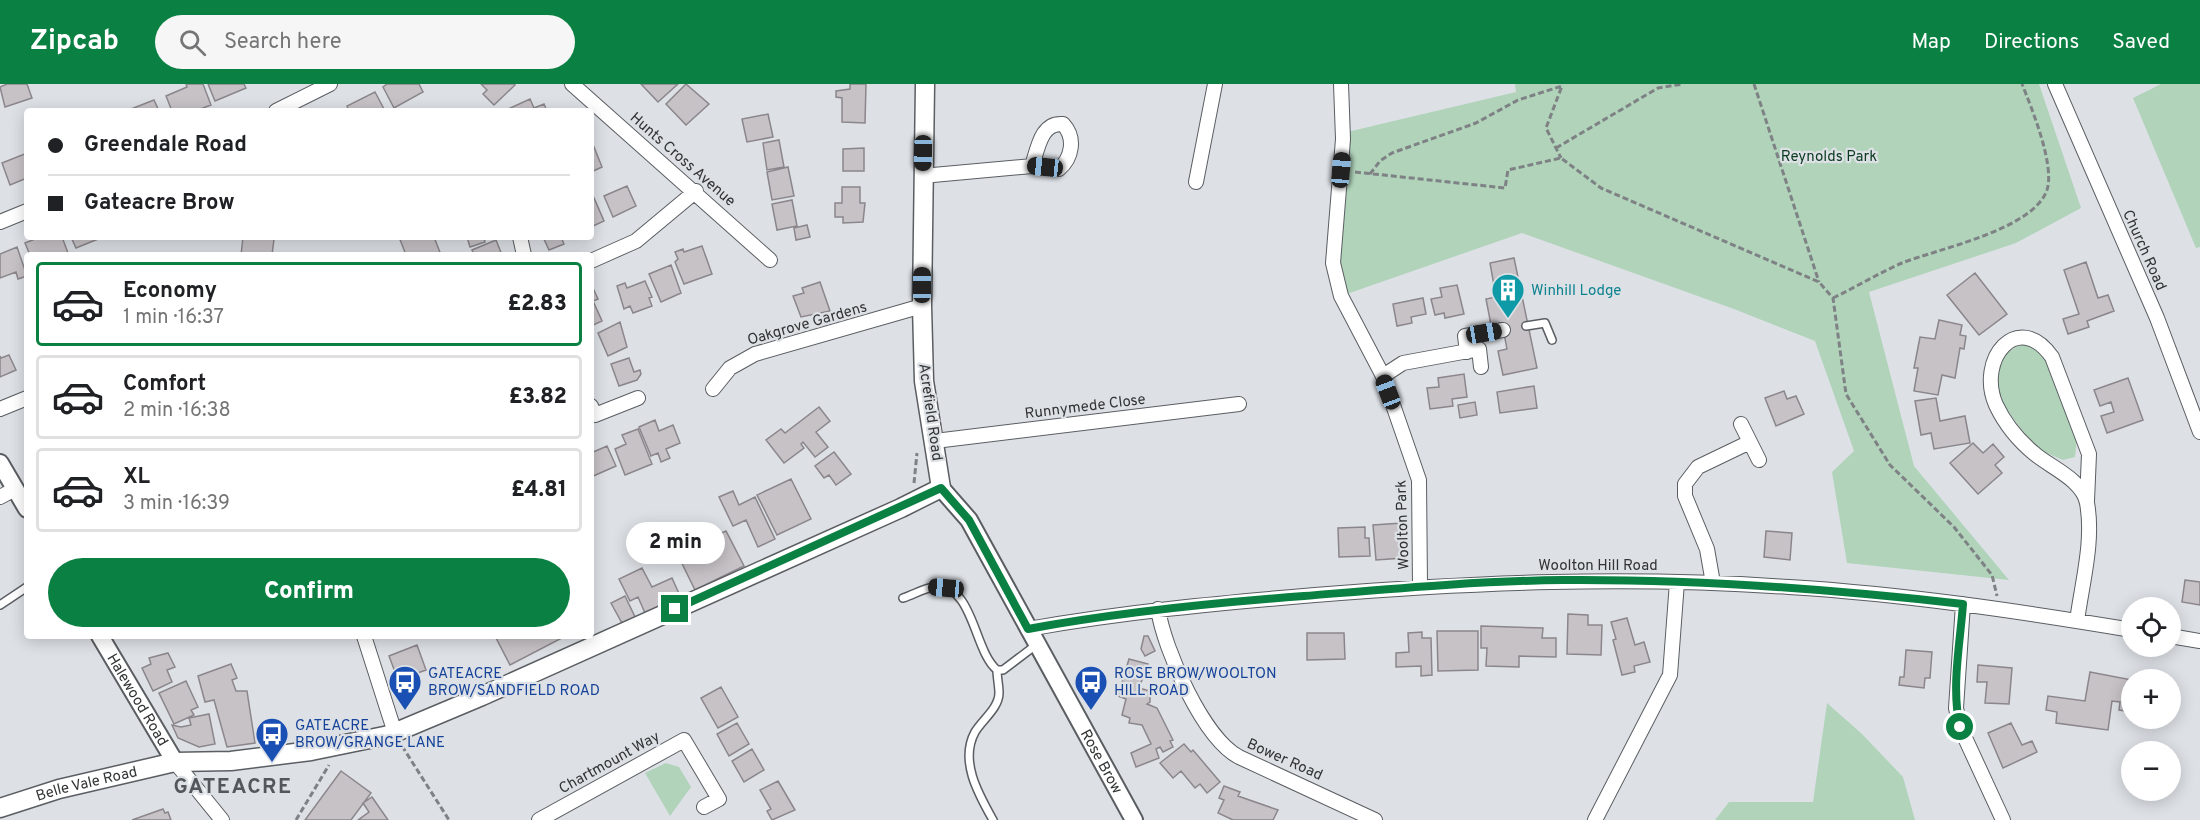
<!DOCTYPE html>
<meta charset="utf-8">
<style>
body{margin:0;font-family:Overpass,sans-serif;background:#f6f6f6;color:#202124;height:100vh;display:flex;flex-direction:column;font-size:22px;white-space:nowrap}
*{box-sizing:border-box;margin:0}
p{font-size:20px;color:#757577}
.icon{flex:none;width:33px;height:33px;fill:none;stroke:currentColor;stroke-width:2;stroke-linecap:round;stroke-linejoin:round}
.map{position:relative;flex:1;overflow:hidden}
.side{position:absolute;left:24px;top:168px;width:570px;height:387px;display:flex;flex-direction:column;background:#fff;border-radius:6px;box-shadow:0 3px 15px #0003}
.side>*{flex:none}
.guide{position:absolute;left:24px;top:24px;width:570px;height:132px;border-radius:6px;box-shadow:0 3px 15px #0003;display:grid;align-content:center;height:132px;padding:0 24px;background:#fff}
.tools{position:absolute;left:2121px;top:513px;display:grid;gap:12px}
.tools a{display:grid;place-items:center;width:60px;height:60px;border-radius:50%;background:#fff;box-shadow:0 3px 15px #0003;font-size:30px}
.end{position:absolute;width:27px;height:27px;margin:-14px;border:8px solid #0b8043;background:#fff;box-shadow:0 0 0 3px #fff}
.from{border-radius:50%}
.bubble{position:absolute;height:42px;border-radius:21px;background:#fff;box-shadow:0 3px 15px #0003;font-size:20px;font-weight:800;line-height:42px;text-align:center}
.car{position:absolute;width:18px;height:36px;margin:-18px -9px;border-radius:8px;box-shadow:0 0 4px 2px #0007;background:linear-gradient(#222 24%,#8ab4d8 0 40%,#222 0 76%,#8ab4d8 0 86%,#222 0)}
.guide b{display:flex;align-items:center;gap:21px;height:57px;font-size:22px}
.guide b+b{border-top:2px solid #e0e0e0}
.guide i{width:15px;height:15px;background:#202124}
ul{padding:10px 0 0;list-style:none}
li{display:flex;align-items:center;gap:18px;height:84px;margin:0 12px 9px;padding:0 12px;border:3px solid #e0e0e0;border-radius:6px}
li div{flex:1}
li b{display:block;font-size:22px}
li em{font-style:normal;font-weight:800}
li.selected{border-color:#0b8043}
li>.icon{width:54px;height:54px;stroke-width:1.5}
.action{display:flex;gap:12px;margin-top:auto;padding:12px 24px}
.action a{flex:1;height:69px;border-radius:36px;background:#0b8043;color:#fff;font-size:24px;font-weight:800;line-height:69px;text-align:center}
header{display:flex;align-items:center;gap:36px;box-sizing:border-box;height:84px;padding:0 30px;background:#0b8043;color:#fff}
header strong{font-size:28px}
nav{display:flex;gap:33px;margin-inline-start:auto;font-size:21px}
.search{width:420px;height:54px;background:#f6f6f6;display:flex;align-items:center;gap:15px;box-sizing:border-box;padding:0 21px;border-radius:33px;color:#757577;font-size:22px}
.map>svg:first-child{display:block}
.green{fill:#b0d3ba}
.building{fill:#c6c2c6;stroke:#8b868b;stroke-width:1.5}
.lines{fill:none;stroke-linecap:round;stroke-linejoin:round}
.service-casing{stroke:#5a5e62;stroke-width:10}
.minor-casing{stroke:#5a5e62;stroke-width:16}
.tertiary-casing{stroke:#5a5e62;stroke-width:20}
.secondary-casing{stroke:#5a5e62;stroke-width:21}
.path{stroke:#7f8285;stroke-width:3;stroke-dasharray:6 3;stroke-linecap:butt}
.service{stroke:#fff;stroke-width:7}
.minor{stroke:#fff;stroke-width:14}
.tertiary{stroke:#fff;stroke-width:16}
.secondary{stroke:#fff;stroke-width:18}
.route{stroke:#0b8043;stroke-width:8}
.labels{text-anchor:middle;stroke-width:4.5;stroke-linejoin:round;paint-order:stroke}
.park-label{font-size:15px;fill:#0b3a1f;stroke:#dde1e6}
.street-label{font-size:15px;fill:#313334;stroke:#dde1e6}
.culture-label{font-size:15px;fill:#0d838f;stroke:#dde1e6;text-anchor:start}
.transit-label{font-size:15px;fill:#164399;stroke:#dde1e6;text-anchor:start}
.district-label{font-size:21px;font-weight:bold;letter-spacing:1.5px;fill:#53575b;stroke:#dde1e6}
</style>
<header>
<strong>Zipcab</strong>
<div class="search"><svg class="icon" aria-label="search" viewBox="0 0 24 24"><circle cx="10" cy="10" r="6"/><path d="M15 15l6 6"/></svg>Search here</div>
<nav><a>Map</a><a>Directions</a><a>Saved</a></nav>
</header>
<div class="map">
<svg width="2200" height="736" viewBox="0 0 2200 736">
<rect width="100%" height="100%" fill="#dde1e6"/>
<path class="green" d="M1515,0H2039L2081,124L2016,159L1869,208L1914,382L2009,496L1847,479L1832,388L1854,367L1815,257L1734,225L1522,149L1341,212L1335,154L1343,49L1516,8Z
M2161,0H2200V163L2196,164L2133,14Z
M2027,257L2043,267L2077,354L2075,373L2063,376L2035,364L2003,320L1995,293L2001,272Z
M1827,619L1862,650L1903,693L1915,736H1715L1729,718H1813Z
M666,679L679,683L691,703L670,732L645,689Z"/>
<path class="building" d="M7,0H27L32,14L5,23L0,3Z
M186,0H203L211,21L195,27H172L166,12L187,3Z
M208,0H244L246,4L215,17Z
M387,0H419L423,8L394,24L383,3Z
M481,0H515V1L494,21L483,10L487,6Z
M641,0H678L658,18Z
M686,0L709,20L686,41L666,20Z
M850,0H866L865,39L842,38V14L836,13V7L850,5Z
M375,8L385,27H349L347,22Z
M530,15L534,24L544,20L547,27H509L508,25Z
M154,16L159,27H126Z
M768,30L773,53L747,58L742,35Z
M779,56L784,83L767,86L763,59Z
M594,63L602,83L591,88V65Z
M864,64V87H843V65Z
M27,69V94L10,101L2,79Z
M788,83L794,112L772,116L767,88Z
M627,102L636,122L613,133L604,112Z
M842,103H860V119H865L863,138L843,139V133H835V119H842Z
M591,107L604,137L591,143Z
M792,116L797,142L777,146L772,120Z
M807,141L810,153L796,156L794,144Z
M40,153H62L68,169L30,171L25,159Z
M71,153H103L76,164Z
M243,153L274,155L272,171H241Z
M399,153H434L441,171H406Z
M467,153H484L485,158L470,163Z
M543,153H561L564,160L549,166Z
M496,156L502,171H474L472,166Z
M702,162L712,190L684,200L675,178L678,175L675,168L683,165L684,168Z
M17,163L27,192L18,195L16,188L0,194V170Z
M1514,174L1537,284L1503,291L1498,267L1507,265L1502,239L1491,241L1486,215L1496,213L1490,179Z
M2086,178L2098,214L2108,211L2114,227L2087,237L2089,243L2068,250L2063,235L2079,230L2064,186Z
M671,181L681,209L661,218L649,190Z
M1975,189L2007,230L1979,251L1947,211Z
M645,197L652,213L649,214L652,222L633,229L630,222L624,225L617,202L625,199L627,204Z
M820,198L830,227L801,233L793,212L804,209L802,204Z
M1457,201L1464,230L1445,234L1444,229L1435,231L1431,215L1442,213L1440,204Z
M592,202L598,215L593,217L602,237L591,242Z
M1423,214L1426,230L1411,233L1412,239L1397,242L1393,220Z
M1939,236L1962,241L1960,251L1966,252L1964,265L1960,264L1955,294L1942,291L1938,311L1914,307L1918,284H1914L1920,253L1935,255Z
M620,238L627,263L608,272L598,249Z
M9,271L16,286L0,293V272L1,274Z
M629,274L634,288L640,286L641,290L637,296L619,302L611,280Z
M1464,290L1467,313L1452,315L1453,322L1430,325L1427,304L1439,303L1438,294Z
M2128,294L2143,336L2107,349L2101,332L2114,328L2111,318L2100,322L2094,306Z
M1534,302L1537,324L1500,329L1497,308Z
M1784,307L1787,315L1796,312L1804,330L1776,342L1765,314Z
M1936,314L1940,337L1965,332L1970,359L1934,365L1931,349L1921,351L1915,317Z
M1475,318L1477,331L1460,334L1458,321Z
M819,323L830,337L816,348L828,363L815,373L803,358L801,360L804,364L784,379L766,356L781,345L785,349Z
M655,336L659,347L673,341L680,359L666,365L670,374L661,378L658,369L651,372L639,343Z
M638,345L652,380L625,391L615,365L626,360L622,351Z
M1973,359L1983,369L1993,360L2004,373L1995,381L2002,389L1978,410L1950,379Z
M607,362L616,382L591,393V369Z
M834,368L851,390L836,401L829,391L824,394L815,382Z
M791,395L811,435L777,451L757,411Z
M733,407L739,421L755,413L775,455L758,463L746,436L733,442L719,413Z
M1402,439L1404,474L1376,476L1373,441Z
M1365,443V454H1369L1370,472L1339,473L1338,444Z
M715,446L717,451L726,447L744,482L695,506L672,459L691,450L694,456Z
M1766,447L1792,449L1790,476L1764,473Z
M665,448L677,475L668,479L655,453Z
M642,484L652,503L672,494L680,512L645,529L638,513L630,517L619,495Z
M2185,496L2200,498V521L2182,518Z
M625,512L636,535L623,541L611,519Z
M1568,530L1588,531V541H1602L1601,571L1567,570Z
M1627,534L1635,561L1644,558L1650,578L1634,582L1635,588L1622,591L1613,556L1616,555L1611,538Z
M1481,542L1543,544L1542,554H1556V573L1519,572V583L1486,582L1487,564H1481Z
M1437,547H1478V586L1438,587Z
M1422,548V554H1431L1432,591L1421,592V582L1396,583V569L1409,568L1408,549Z
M1307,549H1344L1345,575L1307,576Z
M495,552H558L560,555L510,581Z
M1144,552H1148L1155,567L1145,572L1141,565Z
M417,561L426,586L398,596L389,572Z
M1906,566L1932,568L1930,594H1925L1924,604L1899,601L1900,593H1904Z
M168,569L175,583L167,586L172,598L153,607L142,584L151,580L149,574Z
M1129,575L1148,580L1139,604L1150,607V618L1147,620L1157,624L1173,656L1170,657L1173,663L1163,668L1160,663L1156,665L1159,674L1136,683L1131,669L1151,660L1142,641L1129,639L1130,634L1122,631L1126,615L1118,612Z
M231,580L237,594L232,596L236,607H247L255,659L227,663L214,616L205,618L198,592Z
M1978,581L2012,584L2009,620L1985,619L1987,598H1977Z
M2090,588L2132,596V628L2119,626L2120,618L2112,617L2108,646L2056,639L2057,628L2046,626L2048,612L2085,617Z
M186,597L198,623L191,626L194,631L174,640L159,609Z
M721,603L738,633L718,644L701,614Z
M209,630L215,660L199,663L178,654L172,641L181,643L191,641L189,634Z
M737,639L749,660L729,672L717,650Z
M2011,639L2022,661L2032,657L2037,668L2003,684L1988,649Z
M1184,660L1191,668L1193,666L1220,698L1207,709L1200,700L1195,704L1181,687L1173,694L1160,679Z
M752,665L764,686L744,698L732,677Z
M341,687L371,709L351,736H305Z
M778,697L795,726L772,736L767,727L771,725L760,706Z
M1224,702L1240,708L1238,712L1278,726L1273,736H1233L1218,729L1224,716L1219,714Z
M372,713L388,736H358L369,728L363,719Z
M163,725L165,729L168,728L171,736H132Z"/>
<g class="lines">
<defs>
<path id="service" d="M1526,242L1545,239L1552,256
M903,514C913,511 924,504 934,503C974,499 973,566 997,586H1003L1036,561
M0,521L27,503
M993,736C979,711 959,677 975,648C982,636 999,624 999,609C999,602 997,593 997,586"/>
<path id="minor" d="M572,0L770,176
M1341,0L1343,55L1333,179L1341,212L1383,292L1419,396L1420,502
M2055,0L2157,234L2200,348
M276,27L330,0
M922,92L1032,82C1038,64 1041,38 1063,40C1076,54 1072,74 1059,85L1032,82
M1196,98L1215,0
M0,138L27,127
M520,153L524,171
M591,177L636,157L696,107
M1467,268L1465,252L1503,246
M1383,292L1403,279L1479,265L1481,283
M713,305L730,284L755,270L922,222
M591,322L595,331L638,314
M0,325L27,314
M1741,340L1759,376
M935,357L1239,320
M0,413L15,405
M1713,499L1707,465L1685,412V400L1698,383L1750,358
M1963,520L1956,624L1960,643L2003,736
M1158,525C1164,565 1203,654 1239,673L1375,736
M2077,537C2082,499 2094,457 2087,419C2083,396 2050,383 2035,370C2019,357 2005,340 1996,321C1976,275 2018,225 2052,273L2089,370L2087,417
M1028,545C1123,528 1219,519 1315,511C1473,498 1630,492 1789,503C1904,510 2018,527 2132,546
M364,552L395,649
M2170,552L2200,557
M175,678L222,736
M539,736L684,656L719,715L704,723
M1595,736L1670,591L1677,498"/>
<g id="tertiary">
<path d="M0,379L27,425"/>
<path id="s1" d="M941,404L969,436L1134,736"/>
<path id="s2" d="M100,552L175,678"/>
</g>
<g id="secondary">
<path id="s3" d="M0,724L59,705L175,678L231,677L311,667L389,651L482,612L901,424L941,404L924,297L922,222L925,0"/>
</g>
</defs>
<use href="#service" class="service-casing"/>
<use href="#minor" class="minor-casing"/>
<use href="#tertiary" class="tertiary-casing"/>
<use href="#secondary" class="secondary-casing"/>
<path class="path" d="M1754,0L1819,198
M1556,64L1658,4L1683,0
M1355,88L1505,104L1508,86L1561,74L1601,104L1819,198L1833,214L1846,310L1890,381L1954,443L1992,491L1997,512
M1370,90L1380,77L1392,69L1476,39L1518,16L1562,2L1546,44L1561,74
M1833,214C1856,203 1879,189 1902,179C1937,165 2033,146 2047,106C2055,81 2032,25 2022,0
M914,399L917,369
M402,662L449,736
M296,736L329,681"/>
<use href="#service" class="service"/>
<use href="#minor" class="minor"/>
<use href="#tertiary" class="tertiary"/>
<use href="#secondary" class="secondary"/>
</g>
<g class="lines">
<path class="route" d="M675,525L941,404L969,436L1028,545C1119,528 1211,519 1304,512C1390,505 1476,497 1563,496C1697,495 1830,505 1963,520C1960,561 1951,603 1960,643"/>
</g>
<defs>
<symbol id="building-pin" viewBox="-11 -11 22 30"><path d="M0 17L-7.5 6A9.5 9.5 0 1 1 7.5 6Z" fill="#0f9aa8" stroke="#dde1e6"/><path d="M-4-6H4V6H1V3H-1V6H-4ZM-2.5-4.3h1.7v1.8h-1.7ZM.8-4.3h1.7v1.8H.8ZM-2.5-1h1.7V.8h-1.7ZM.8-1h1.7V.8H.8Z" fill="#fff"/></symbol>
<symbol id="bus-pin" viewBox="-11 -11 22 30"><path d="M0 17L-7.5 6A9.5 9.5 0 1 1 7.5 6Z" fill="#1a4fb4" stroke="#dde1e6"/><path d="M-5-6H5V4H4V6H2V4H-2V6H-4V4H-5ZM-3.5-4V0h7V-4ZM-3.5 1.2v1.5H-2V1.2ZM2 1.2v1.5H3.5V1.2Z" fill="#fff"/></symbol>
</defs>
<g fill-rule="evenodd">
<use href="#building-pin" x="1489" y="187" width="38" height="52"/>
<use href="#bus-pin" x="386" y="579" width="38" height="52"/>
<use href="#bus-pin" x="1072" y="579" width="38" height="52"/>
<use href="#bus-pin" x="253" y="631" width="38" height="52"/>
</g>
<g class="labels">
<g class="park-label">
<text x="1829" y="77">Reynolds Park</text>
</g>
<g class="street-label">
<text transform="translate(683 75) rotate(41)" y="5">Hunts Cross Avenue</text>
<text transform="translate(2145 166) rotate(66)" y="5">Church Road</text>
<text transform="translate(807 239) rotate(-16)" y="5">Oakgrove Gardens</text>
<text transform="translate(1085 322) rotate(-7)" y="5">Runnymede Close</text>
<text transform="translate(931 328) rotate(82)" y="5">Acrefield Road</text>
<text transform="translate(1402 441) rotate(-92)" y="5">Woolton Park</text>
<text x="1598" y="486">Woolton Hill Road</text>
<text dy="5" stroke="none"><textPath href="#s2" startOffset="74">Halewood Road</textPath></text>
<text transform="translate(1285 675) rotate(24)" y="5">Bower Road</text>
<text transform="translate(609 678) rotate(-29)" y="5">Chartmount Way</text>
<text dy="5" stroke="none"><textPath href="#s1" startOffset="318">Rose Brow</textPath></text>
<text dy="5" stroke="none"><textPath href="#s3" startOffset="90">Belle Vale Road</textPath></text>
</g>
<g class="culture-label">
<text x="1531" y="211">Winhill Lodge</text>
</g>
<g class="transit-label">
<text x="428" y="594">GATEACRE<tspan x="428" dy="17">BROW/SANDFIELD ROAD</tspan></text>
<text x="1114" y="594">ROSE BROW/WOOLTON<tspan x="1114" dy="17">HILL ROAD</tspan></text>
<text x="295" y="646">GATEACRE<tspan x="295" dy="17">BROW/GRANGE LANE</tspan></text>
</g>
<g class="district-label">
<text x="233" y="709">GATEACRE</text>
</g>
</g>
</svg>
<div class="tools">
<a><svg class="icon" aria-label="locate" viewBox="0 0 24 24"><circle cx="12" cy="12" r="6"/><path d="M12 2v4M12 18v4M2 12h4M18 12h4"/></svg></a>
<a>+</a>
<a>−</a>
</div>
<i class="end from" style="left:1960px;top:643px"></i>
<i class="end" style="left:675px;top:525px"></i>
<div class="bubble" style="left:626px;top:438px;width:99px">2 min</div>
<i class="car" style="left:923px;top:69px;rotate:181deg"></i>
<i class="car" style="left:1045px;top:83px;rotate:276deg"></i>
<i class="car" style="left:1341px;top:86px;rotate:5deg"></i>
<i class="car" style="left:922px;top:201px;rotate:0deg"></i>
<i class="car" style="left:1484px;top:249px;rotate:81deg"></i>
<i class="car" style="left:1388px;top:308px;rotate:339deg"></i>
<i class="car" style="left:946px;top:504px;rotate:275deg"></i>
<div class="guide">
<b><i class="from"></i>Greendale Road</b>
<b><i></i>Gateacre Brow</b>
</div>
<section class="side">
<ul>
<li class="selected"><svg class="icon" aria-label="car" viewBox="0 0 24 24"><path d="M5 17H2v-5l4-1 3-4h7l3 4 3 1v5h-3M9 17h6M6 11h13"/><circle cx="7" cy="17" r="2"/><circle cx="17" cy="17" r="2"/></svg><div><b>Economy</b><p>1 min · 16:37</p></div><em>£2.83</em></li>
<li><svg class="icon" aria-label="car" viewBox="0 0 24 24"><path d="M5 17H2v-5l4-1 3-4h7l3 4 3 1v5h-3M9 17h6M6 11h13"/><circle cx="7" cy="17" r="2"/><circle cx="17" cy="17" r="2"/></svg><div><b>Comfort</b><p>2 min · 16:38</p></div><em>£3.82</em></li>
<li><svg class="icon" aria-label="car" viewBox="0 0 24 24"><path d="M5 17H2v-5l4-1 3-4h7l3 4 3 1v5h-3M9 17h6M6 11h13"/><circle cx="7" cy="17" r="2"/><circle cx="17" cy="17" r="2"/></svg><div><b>XL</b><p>3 min · 16:39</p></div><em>£4.81</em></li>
</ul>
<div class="action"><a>Confirm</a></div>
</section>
</div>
